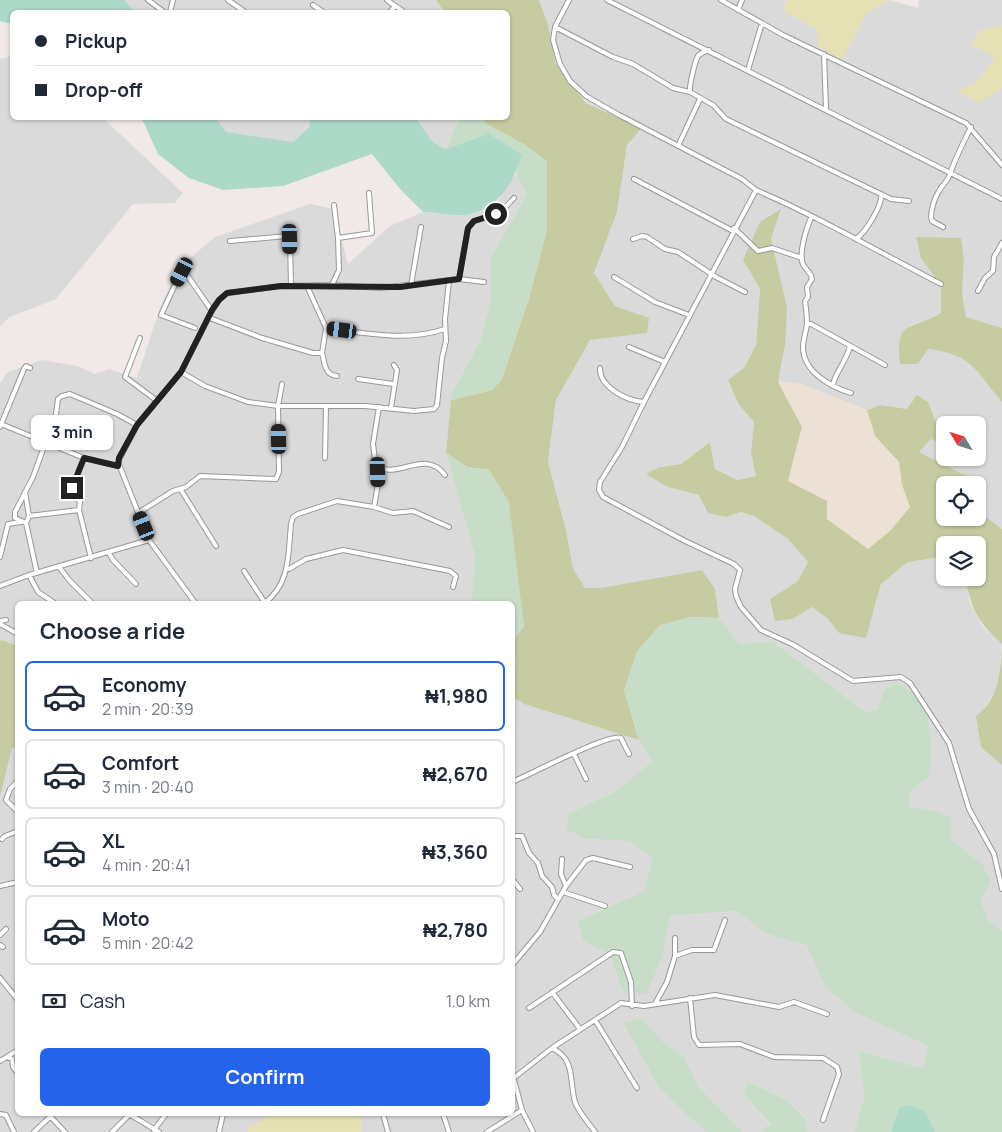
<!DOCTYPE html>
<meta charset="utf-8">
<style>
body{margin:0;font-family:Manrope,sans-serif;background:#f2f2f3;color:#1f2937;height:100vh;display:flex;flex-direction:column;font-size:19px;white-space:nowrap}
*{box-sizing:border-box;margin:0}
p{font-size:16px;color:#747a83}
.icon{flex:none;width:28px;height:28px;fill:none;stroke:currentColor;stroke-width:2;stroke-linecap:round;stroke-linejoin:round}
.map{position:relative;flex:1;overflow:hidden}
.side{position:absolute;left:15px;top:601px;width:500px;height:515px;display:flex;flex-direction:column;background:#fff;border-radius:8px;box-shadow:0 1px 4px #0004}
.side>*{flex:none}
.banner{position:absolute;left:10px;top:10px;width:500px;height:110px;border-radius:8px;box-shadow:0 1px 4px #0004;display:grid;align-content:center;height:110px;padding:0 25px;background:#fff}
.needle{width:32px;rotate:308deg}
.buttons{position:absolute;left:936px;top:416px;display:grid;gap:10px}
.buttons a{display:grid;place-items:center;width:50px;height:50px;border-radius:8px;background:#fff;box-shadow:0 1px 4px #0004;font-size:25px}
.end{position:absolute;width:22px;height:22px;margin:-11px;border:6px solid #212121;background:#fff;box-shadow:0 0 0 2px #fff}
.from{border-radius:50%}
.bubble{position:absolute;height:35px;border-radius:8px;background:#fff;box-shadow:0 1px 4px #0004;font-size:16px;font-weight:700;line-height:35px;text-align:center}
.car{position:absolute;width:15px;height:30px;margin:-15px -8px;border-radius:6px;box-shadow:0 0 4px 1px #0007;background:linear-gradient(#222 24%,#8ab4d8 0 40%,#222 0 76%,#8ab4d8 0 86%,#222 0)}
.banner b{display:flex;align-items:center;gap:18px;height:48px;font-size:19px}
.banner b+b{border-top:1px solid #e0e1e3}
.banner i{width:12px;height:12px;background:#1f2937}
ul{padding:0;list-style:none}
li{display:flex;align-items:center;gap:15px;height:70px;margin:0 10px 8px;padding:0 15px;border:2px solid #e0e1e3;border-radius:8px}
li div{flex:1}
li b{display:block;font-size:19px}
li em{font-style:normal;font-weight:700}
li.active{border-color:#2563eb}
li>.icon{width:45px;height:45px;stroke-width:1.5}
h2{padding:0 25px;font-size:22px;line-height:60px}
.pay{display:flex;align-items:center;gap:12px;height:55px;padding:0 25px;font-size:19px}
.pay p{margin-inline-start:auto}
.action{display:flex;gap:10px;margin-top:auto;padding:10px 25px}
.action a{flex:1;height:58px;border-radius:8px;background:#2563eb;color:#fff;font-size:20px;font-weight:700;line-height:58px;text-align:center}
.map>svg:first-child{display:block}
.residential{fill:#dbdada}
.farmland{fill:#ede1d6}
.grass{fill:#e5e1b4}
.forest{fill:#c7cba1}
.wetland{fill:#c8ddc7}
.water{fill:#add9c9}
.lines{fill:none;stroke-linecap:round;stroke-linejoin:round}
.minor-casing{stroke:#989898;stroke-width:6}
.minor{stroke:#fff;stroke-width:4}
.route{stroke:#212121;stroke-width:6}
</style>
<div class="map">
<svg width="1002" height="1132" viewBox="0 0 1002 1132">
<rect width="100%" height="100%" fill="#f0e9e8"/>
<path class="residential" d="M125,0H436L445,12H134Z
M539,0H787L782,10L817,29L842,59L866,14L889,0L918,8L919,0H1002V25L979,31L972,45L996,56L978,81L999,90L1002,86V328L966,317L962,293L964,262L916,237L921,258L942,286L941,313L928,320L910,325L928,349L950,352L969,361L1002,402V529L986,517L978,507V485H968L967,476L919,452L931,439L945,446V458H978V425L945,427L936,422L928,402L907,409L881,405L867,410L801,384L778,382L785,345L771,239L781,210L743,260L760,289L756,345L744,368L739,405L754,422L751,452L757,476L737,480L715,469L710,442L681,464L660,467L668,487L699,495L726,517L740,512L754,516L788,539L808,562L798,581L770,599L793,619L812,607L828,619L839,633L874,611L881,584L908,562L941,557L945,558V578H965L970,603L982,626L1002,644L998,686L983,711L981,747L1002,765V930L989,922L981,899L991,881L983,865L951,839L932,810L909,806L911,791L929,777L922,701L910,690L897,683L878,709L867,713L772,641L740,644L719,618L715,589L702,570L600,588H585L573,568L566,530L548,462L556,400L590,340L648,318L615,306L594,273L617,212L627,145L642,128L587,103L556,64L548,24Z
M12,56V118L104,119L183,193L175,203L133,204L56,299L10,317L0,326V59Z
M215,118H310L309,126L293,142L227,132Z
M416,118H459L446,149L433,142Z
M516,174L527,194L491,257V300L480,341L452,393L446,453L475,556L471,604H18L17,646L0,641V383L8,372L42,360L78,366L95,374L109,369L137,378L161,305L177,269L215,237L310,204L334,209L348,264L390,226L423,212L469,214L497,202Z
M513,697L524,704L639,740L654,761L613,793L569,813L566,830L586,839L629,841L652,858L644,891L578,921L663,955L670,916L735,911L767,934L807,946L825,987L856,1013L928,1046L922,1068L859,1051L864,1097L854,1132H808L806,1118L786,1100L747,1081L744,1095L771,1126L758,1132H743L698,1086L684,1056L661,1040L641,1017L623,1023L659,1088L687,1116L708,1132H361L362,1114H512Z
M12,747H17L18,1114H265L260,1122L248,1127V1132H0V797Z"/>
<path class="farmland" d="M778,382L801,384L867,410L875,436L899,462L902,485L910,507L891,530L868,549L827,519L826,501L788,481L802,427Z"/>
<path class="grass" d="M787,0H889L866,14L842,60L818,46L817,29L782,10Z
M1002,25V86L999,90L979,103L957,91L978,81L995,57L971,45L979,31Z
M265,1114H362L361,1132H248V1127L260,1122Z"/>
<path class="forest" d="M436,0H539L548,24L556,64L586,103L642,128L627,145L617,212L594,273L615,306L649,318L647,333L590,340L556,400L548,462L566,530L573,568L585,588H600L702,570L715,589L719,618L690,617L624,690L639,740L524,704L513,697V640L524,626L489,470L467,467L446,453L451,400L492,390L530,296L527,146L488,125L480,118H508V12H445Z
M781,209L771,239L787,308L785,345L778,382L802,427L788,481L827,501V519L868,549L891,530L910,507L902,485L899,462L875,436L867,410L881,405L907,409L917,395L928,402L936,422L945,427V446L931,439L919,452L967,476L968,485H945V518H978V507L986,517L1002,529V644C977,621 972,611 965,578H978V545H945V558L941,557L908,562L881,584L866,638L839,633L828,619L812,607L793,619L775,621L770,599L798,581L808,562L788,539L754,516L741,512L726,517L708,513L699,495L668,487L646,474L660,467L681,464L710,442L715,469L737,480L756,476L751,452L754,422L739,405L728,380L744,368L756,345L760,289L743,260L760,222Z
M916,237L961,238L964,262L962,293L966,317L1002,328V402C975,370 972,354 928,349L918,364H900C895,319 910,331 941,313V286L921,258Z
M2,640L17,646L18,747L12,748L0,797V641Z
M1002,648V765L981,747L976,716C999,700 1000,672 1002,648Z"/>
<path class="wetland" d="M459,118H480L488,125L527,146L547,161V231L530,296L502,380L492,390L451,400L452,393L480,341L491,300V257L527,194L516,174L522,155L446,149Z
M446,453L467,467L489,470L509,502L524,626L513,640L512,604H471L475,556Z
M690,617L719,618L740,644L772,641L867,713L878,709L884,690L897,683C905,688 918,693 922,702C933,724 931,753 929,777L911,791L909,806L932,810L951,817V839L983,865L991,881L981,900L989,922L1002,930V1132H935L893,1129L891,1132H854L864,1097L859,1051L922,1068L928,1046L856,1013L825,987L807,946L767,934L735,911L670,916L663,955L646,994L623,991L610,955L583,940L578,921L644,891L652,858L629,841L586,839L566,830L569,813L613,793L653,761L639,740L624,690L637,651L660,625Z
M641,1017L661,1040L684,1056L698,1086L743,1132H708L687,1116L659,1088L623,1023Z
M747,1081L786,1100L806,1119L808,1132H758L771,1125L744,1095Z"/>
<path class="water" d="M0,0H125L134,12H12V24L0,21Z
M139,118H215L227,132L293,142L309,127L310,118H416L433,142L446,149L489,134L522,155C514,182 500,207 470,214C457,217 437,212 423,212L401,190L372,154L283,186L223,190L189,178L158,154L143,121Z
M912,1105L926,1113L935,1132H891L900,1107Z"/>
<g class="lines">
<defs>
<path id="minor" d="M148,0L164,12
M228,0L245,12
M387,0L404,12
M569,0L555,27L553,40L560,64L570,81L586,96L619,115L742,179L756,190L644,402L622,447L600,482L599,490L603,497L685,541L734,564L740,570L735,589L736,596L741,607L761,630L792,644L853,681L901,677L910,683L949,743L969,809L994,854L1002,889
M607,0L1002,199
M721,0L783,35L966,123L1002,165
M313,5L323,12
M738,10L742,0
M170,12L173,0
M390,12L395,6
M555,27L613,57L633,64L673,88L690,92L713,105L726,119L891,199L909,201
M824,54L826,109
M748,70L762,23
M690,92C689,86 695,61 698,56C701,53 705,51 709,50
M678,146L700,99
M634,179L733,231
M756,190C819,217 879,252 941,284
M334,205L338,238
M812,216C807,226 797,256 804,266C807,271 811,272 812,279L807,287L808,297L805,301C806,308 807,317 807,324C806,332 803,340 803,347C803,372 831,387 851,393
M943,227L932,221C929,214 935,197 939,191C942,185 948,181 950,174C955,159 963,143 971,127
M734,228L758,251L772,248L802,258
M633,239L642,236L647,237L665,249L678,252L716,277L745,292
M856,239C865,233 883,205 881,194
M230,241L287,236L290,239L291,286
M614,277L655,302L689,315
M459,279L468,228L474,221L499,214L514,198
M332,285L339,270L338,238L372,233L369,193
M411,285L421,227
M978,291L985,278L993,271L994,257L1002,243
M210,318L262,338L313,353H322L326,328L307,286
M807,324H811L885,365
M195,328L161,315L181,272H185L212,311
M326,328C365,333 406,342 445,329
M140,338L125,377L156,400
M629,347L665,362
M322,353C325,363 324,375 337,376
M600,368C599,387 627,401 644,402
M181,372L205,386L248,402L278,406H365L414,411L434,409L437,405L442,358L446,341L445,319L449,281
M358,379L393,384
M833,386C833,375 847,361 850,346
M391,408L397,370L394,365
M1,424L84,458L118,466
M0,427L24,369L26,366L30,368
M84,458L71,490L80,502L79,510L91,558
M325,458L326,406
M377,466C398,480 425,448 445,475
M181,490L216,546
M25,492L29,516L26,523L37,573
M374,507L378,484L373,444L379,407
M138,513L173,491L186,487L200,476L276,479L279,472L278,406L282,384
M29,516L79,510
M26,523L15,518V512L33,477L56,414L58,399L62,396L70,394L117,414L137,425
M109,553L113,560L136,584
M0,557L8,524L21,522
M59,567L70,581L93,604
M289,569L306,559L343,550L450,571L456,576L453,587
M244,571L265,603
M29,575L38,592L56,604
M0,586L29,575L149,540
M196,604L149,540L118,462L137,425L181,372L212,311L219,300L227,293L281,286L332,285L380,288L459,279L484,282
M263,604C291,585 288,553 291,524L293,517L298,514L337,501L374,507L393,513L413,511L449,527
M0,621L6,620
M0,624L18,634
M574,754L586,779
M18,781L10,789L6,800L18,812
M512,782C529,775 611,732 621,738L629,754
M512,836H522L529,853L538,863L542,876L552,887L554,895L558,899
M2,839L5,836L18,831
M562,859L561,874L566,886
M512,879L520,889
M0,886L18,882
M563,892L605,906
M0,935L6,929
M675,938V956
M0,945L3,947
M512,965L540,932L566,886L586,860L593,858L630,867
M0,978L18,1000
M552,992L580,1029
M690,998L694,1037L699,1045L740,1044L774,1057L823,1058L837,1067L839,1074L823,1120
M655,1004L667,982L675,956L692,950H714L725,920
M529,1008L613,952L621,953L631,982L632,1006
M595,1020L637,1088
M552,1048C576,1059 569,1081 575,1102C579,1113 589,1123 595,1132
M7,1057L12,1059L13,1067L18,1073
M0,1061L18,1050
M512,1072L522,1110L533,1132
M515,1077L552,1048L621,1003L644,1006L715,995L779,1007L794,1002L827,1014
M0,1114L6,1115L14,1132
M129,1114L159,1132
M383,1114L388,1132
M443,1114L449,1132
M50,1116L65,1132
M154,1130L166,1114
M34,1132L53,1114
M112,1132L130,1114
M219,1132L223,1114
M487,1132L522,1110"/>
</defs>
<use href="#minor" class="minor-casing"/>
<use href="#minor" class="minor"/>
</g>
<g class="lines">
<path class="route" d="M72,488L84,458L118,466L119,458L137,425L181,372L212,310L219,300L227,293L281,286L400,287L459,279L468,228L474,221L496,214"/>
</g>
</svg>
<div class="buttons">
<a><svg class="needle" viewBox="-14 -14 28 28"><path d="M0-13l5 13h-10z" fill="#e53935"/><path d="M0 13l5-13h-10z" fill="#747a83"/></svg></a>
<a><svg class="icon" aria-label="locate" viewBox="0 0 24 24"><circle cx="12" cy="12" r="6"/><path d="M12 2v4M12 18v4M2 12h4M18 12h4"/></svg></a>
<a><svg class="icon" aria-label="layers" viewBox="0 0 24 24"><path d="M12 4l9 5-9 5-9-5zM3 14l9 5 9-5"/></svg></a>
</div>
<i class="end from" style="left:496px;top:214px"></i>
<i class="end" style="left:72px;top:488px"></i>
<div class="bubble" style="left:31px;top:415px;width:82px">3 min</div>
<i class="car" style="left:290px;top:239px;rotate:179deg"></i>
<i class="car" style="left:182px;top:272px;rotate:207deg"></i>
<i class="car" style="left:342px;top:330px;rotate:277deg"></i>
<i class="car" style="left:279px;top:439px;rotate:359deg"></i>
<i class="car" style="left:378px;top:472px;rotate:178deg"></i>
<i class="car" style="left:144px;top:526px;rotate:338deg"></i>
<div class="banner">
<b><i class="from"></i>Pickup</b>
<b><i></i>Drop-off</b>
</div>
<section class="side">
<h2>Choose a ride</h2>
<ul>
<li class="active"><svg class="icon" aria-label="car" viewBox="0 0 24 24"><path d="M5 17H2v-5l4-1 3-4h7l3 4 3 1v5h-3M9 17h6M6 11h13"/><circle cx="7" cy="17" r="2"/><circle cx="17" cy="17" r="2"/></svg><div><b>Economy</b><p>2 min · 20:39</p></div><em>₦1,980</em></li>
<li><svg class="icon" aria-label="car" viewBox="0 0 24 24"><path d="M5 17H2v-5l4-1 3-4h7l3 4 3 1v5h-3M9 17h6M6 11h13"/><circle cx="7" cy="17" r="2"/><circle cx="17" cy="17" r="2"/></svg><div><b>Comfort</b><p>3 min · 20:40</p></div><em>₦2,670</em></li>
<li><svg class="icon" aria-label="car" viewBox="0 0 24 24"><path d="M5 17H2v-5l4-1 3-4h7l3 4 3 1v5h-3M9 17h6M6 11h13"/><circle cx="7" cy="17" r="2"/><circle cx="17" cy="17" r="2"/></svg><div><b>XL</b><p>4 min · 20:41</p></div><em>₦3,360</em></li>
<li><svg class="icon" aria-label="car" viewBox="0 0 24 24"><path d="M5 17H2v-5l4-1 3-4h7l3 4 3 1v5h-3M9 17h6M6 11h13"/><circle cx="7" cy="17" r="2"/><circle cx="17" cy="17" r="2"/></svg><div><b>Moto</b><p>5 min · 20:42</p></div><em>₦2,780</em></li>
</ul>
<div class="pay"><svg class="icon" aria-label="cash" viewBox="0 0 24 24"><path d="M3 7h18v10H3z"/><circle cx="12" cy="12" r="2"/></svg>Cash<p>1.0 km</p></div>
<div class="action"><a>Confirm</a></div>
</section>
</div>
